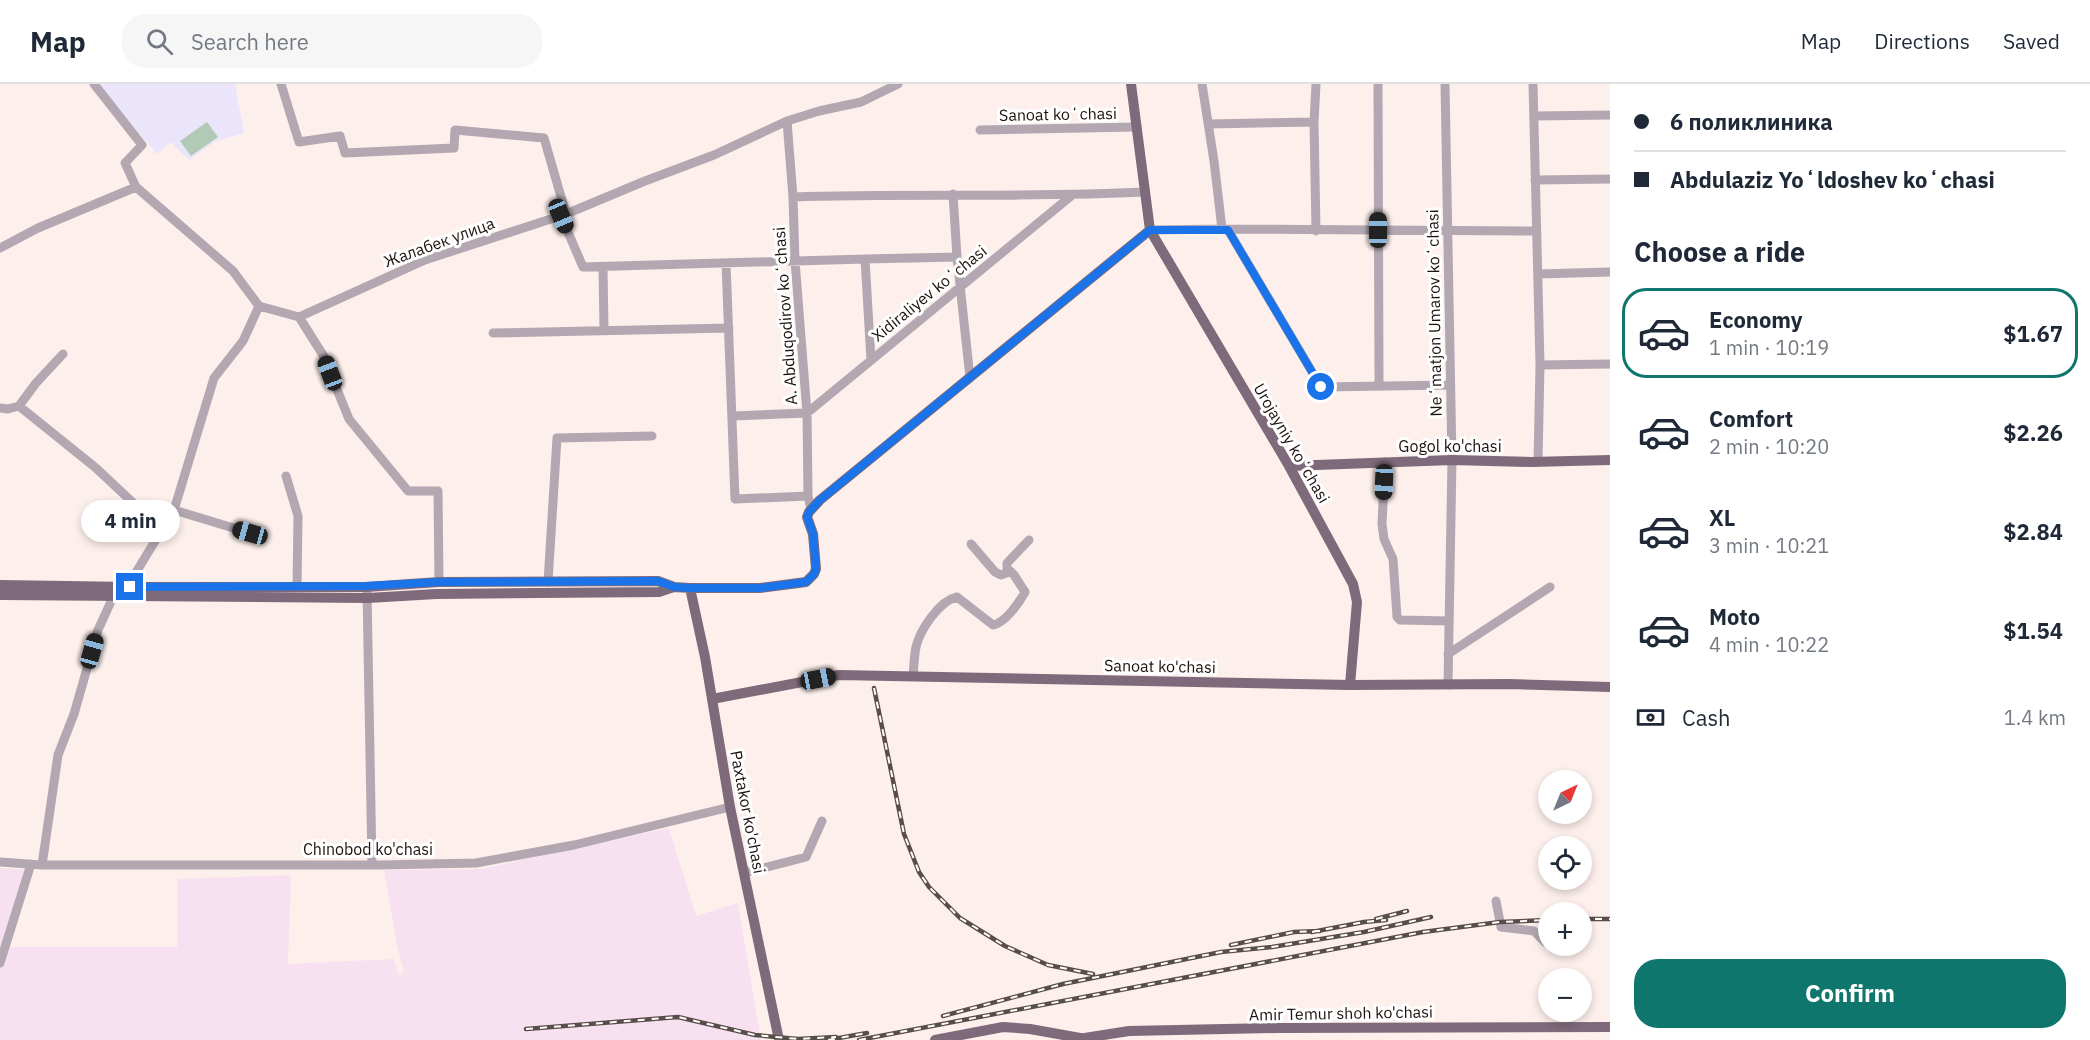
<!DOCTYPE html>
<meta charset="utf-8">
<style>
body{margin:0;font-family:"IBM Plex Sans",sans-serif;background:#f6f6f7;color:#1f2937;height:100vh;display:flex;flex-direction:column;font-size:22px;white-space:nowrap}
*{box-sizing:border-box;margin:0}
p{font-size:20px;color:#747a83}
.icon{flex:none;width:33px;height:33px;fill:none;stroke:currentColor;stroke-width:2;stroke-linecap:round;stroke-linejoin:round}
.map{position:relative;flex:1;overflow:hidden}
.panel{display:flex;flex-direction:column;background:#fff;width:480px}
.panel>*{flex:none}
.guide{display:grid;align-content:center;height:132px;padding:0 24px;background:#fff}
.needle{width:39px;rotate:43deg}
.controls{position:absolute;left:1538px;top:686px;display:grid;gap:12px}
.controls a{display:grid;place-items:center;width:54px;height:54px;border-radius:50%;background:#fff;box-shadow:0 3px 9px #0003;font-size:30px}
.end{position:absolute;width:27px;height:27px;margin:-14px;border:8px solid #1a73e8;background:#fff;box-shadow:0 0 0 3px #fff}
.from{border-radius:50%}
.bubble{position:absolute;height:42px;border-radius:21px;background:#fff;box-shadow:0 3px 9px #0003;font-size:20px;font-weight:800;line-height:42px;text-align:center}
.car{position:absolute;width:18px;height:36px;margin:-18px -9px;border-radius:8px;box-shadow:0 0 4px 2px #0007;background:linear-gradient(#222 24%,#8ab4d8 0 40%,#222 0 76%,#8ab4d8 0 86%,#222 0)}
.guide b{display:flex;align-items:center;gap:21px;height:57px;font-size:22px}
.guide b+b{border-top:2px solid #e0e1e3}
.guide i{width:15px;height:15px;background:#1f2937}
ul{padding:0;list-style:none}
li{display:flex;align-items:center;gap:18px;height:90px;margin:0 12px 9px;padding:0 12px;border:3px solid transparent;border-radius:24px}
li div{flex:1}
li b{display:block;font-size:22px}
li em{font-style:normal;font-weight:800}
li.active{border-color:#0f766e}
li>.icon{width:54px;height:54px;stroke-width:1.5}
h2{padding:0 24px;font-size:27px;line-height:72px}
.pay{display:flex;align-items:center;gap:15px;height:66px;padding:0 24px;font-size:22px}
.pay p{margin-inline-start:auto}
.button{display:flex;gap:12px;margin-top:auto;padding:12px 24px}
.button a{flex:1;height:69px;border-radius:24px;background:#0f766e;color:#fff;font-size:24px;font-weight:800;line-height:69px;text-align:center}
header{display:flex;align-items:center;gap:36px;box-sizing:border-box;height:84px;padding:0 30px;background:#fff;border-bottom:2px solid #e0e1e3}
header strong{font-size:28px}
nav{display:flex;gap:33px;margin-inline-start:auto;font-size:21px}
.search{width:420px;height:54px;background:#f6f6f7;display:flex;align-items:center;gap:15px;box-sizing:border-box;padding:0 21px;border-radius:24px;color:#747a83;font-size:22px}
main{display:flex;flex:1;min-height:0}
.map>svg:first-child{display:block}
.industrial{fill:#f7e1f0}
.education{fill:#eae5fb}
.green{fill:#b1cab5}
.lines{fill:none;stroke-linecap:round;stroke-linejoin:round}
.minor{stroke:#b3a8b1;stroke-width:9}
.major{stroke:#7e6a7a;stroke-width:10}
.rail-casing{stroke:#584d49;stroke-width:4.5}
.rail{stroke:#fff;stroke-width:2;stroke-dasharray:7;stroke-linecap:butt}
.route{stroke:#1a73e8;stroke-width:8}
.labels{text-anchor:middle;stroke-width:6;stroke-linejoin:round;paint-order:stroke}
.street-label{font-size:16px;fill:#1d120e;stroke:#fff}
</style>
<header>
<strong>Map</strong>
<div class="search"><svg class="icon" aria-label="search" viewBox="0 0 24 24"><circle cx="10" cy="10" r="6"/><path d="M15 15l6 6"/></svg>Search here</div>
<nav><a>Map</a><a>Directions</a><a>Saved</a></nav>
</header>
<main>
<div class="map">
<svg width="1610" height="956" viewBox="0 0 1610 956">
<rect width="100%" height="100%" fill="#fdefeb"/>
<path class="industrial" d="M669,744L696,832L738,819L761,956H0V784L27,786L10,863H177L178,795L291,791L288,880L394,875L398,890L404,888L397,861L384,786L481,785Z"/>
<path class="education" d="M98,0H235L244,49L214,58L189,76L171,58L157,70Z"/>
<path class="green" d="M207,38L218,53L191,72L180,57Z"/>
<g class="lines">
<path class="minor" d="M94,0L142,61L125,79L136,103
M281,0L299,58L340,52L345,69L454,64L455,46L544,54L566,130
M1202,0L1214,77L1222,145L1536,147
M1316,0L1314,38L1316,147
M1378,0L1379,302
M1445,0L1452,376L1448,601
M1533,0L1540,281L1538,377
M1534,32L1610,31
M787,37L793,113L795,177L807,329L808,412L811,425
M1208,40L1314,38
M980,46L1137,43
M1535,96L1610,95
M953,110L957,173L970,294
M793,113C910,109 1027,114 1144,108
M561,132L583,183L865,175
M1150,146L1222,145
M1228,146L1321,303L1450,301
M0,164L38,144L136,103L233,187L259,222
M726,179L735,415L808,412
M603,183L604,246
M1538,190L1610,188
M299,233L323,271L349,335L408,407H438L439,498
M493,249L729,244
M871,276L865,175L957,173
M1540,281L1610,280
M19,322L36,299L63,270
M0,324L8,325L19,322L96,384L163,447
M733,332L807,329L1071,112
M1385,378L1382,440L1384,455L1393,475L1397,533L1400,536L1449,537
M286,392L298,432L297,503
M174,426L250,449
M971,460L995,488L1001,491L1009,488
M548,498L557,354L652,352
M367,507L372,781
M128,509L135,490L174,426L214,294L243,257L259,222L299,233L425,176L566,130L645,97L714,71L787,37L819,27L861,18L898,0
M1448,570L1550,503
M913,592C914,583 914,572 916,563C920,546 939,517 957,513L993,541C1005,539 1019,519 1025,508L1014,491L1007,484V479L1029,456
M0,778L42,781H380L476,779L574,761L730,723
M42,781L58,671L74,630L98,546L113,513V506
M744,789L806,773L822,737
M1496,817L1501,843L1534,847L1545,858
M0,879L31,780"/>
<path class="major" d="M1131,0L1150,146L1289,382L1353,500L1357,518L1350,601
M1289,382L1452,376L1531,378L1610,376
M0,501L131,503H366L439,498L658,497L674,503L690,504H760L806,498L814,490L816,485L813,450L807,433L809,428L820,416L1150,146
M690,504L705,573L730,723L779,956
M0,511L368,514L436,510L659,508L674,503
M712,615L839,591L1350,601L1509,600L1610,603
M935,956L1003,943L1030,945L1080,954
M1072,956L1129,947L1277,944L1610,943"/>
<defs>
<path id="rail" d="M874,604L904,750L919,788L929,803L960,834L1005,862L1048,881L1093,890
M1376,835L1407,827
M1581,835H1610
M1312,848L1364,838L1386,836
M1231,861L1294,848L1320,847
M943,932L1063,900L1221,868L1272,863L1364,848L1431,833
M526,945L678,933L755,951L798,955L836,953
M828,956L867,949
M859,956L1423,848L1500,838L1548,836"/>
</defs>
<use href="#rail" class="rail-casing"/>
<use href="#rail" class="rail"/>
</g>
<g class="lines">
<path class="route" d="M130,503L366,502L439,498L658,497L674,503L690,504H760L806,498L814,490L816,485L813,450L807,433L809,428L820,416L1150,146H1228L1321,303"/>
</g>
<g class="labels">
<g class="street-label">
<text transform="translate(1058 30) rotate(-1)" y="6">Sanoat koʻchasi</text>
<text transform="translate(439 158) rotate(-20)" y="6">Жалабек улица</text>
<text transform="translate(929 209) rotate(-39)" y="6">Xidiraliyev koʻchasi</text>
<text transform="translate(1434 229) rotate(-91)" y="6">Neʻmatjon Umarov koʻchasi</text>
<text transform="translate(785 232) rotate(-94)" y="6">A. Abduqodirov koʻchasi</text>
<text transform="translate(1292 359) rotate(60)" y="6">Urоjayniy koʻchasi</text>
<text x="1450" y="368">Gogol ko'chasi</text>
<text transform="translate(1160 582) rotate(1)" y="6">Sanoat ko'chasi</text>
<text transform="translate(748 728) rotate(79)" y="6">Paxtakor ko'chasi</text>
<text x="368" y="771">Chinobod ko'chasi</text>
<text transform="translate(1341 929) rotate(-1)" y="6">Amir Temur shoh ko'chasi</text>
</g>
</g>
</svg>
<div class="controls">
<a><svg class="needle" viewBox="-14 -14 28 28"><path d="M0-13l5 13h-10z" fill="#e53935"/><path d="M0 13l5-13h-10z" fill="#747a83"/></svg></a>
<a><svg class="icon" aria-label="locate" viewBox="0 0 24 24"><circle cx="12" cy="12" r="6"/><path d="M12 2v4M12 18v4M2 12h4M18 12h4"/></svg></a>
<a>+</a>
<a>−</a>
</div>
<i class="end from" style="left:1321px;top:303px"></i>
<i class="end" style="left:130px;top:503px"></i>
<div class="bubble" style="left:81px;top:416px;width:99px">4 min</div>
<i class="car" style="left:561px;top:132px;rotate:157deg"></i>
<i class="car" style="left:1378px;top:146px;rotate:0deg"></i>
<i class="car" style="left:330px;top:289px;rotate:339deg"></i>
<i class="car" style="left:1384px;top:398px;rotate:182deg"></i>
<i class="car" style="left:250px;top:449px;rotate:286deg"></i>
<i class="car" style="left:92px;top:567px;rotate:16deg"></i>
<i class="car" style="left:818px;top:595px;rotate:79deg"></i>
</div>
<section class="panel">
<div class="guide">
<b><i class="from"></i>6 поликлиника</b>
<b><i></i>Abdulaziz Yoʻldoshev koʻchasi</b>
</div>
<h2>Choose a ride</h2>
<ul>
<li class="active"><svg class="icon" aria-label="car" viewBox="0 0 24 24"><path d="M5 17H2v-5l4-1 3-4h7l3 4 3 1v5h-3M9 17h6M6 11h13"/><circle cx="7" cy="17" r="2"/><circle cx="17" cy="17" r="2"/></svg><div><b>Economy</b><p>1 min · 10:19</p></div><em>$1.67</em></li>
<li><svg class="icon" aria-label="car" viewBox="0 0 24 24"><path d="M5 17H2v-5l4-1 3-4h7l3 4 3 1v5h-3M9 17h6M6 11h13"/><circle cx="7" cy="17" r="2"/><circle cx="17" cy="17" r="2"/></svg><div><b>Comfort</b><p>2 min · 10:20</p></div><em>$2.26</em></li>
<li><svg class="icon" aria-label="car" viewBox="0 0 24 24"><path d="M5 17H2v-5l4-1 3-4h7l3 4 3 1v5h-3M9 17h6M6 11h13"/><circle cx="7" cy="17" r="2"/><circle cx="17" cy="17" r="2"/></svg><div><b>XL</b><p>3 min · 10:21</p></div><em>$2.84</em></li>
<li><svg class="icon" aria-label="car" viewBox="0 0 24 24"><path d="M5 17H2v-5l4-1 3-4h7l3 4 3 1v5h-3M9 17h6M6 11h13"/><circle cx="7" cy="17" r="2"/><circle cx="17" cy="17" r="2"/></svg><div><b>Moto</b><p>4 min · 10:22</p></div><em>$1.54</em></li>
</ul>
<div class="pay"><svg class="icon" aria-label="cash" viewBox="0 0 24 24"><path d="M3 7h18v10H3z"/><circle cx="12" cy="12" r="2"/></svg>Cash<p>1.4 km</p></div>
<div class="button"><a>Confirm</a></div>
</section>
</main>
